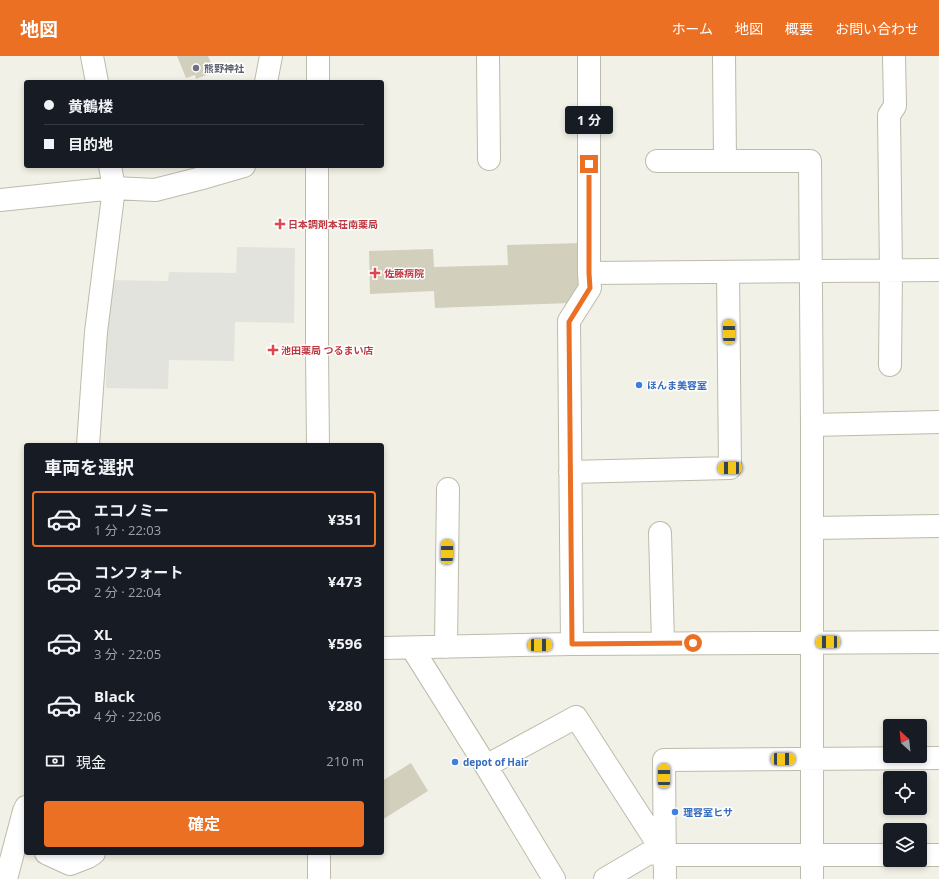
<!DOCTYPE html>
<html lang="ja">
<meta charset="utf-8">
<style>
body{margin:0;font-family:"Open Sans","Noto Sans JP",sans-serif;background:#20242c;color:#f1f3f6;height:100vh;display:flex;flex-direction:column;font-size:15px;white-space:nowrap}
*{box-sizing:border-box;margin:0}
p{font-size:13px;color:#9ea1a6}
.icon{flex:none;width:22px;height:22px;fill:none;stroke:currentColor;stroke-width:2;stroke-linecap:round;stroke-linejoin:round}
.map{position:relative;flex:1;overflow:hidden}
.side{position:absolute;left:24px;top:387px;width:360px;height:412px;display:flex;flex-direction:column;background:#171b24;border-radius:4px;box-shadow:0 2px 6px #0003}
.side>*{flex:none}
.hud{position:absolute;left:24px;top:24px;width:360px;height:88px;border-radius:4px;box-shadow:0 2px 6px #0003;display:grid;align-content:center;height:88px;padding:0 20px;background:#171b24}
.needle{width:26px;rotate:333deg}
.fabs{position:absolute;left:883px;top:663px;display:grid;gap:8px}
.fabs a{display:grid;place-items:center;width:44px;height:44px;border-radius:4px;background:#171b24;box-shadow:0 2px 6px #0003;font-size:20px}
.end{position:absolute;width:18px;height:18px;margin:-9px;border:5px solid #ec7024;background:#fff;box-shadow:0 0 0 2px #fff}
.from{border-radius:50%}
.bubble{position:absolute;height:28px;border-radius:4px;background:#171b24;box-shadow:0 2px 6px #0003;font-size:13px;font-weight:700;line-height:28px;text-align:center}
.car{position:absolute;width:12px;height:24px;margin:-12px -6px;border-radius:5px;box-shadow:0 0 3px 1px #0007;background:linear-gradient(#f5c518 24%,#345 0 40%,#f5c518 0 76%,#345 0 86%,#f5c518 0)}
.hud b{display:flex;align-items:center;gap:14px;height:38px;font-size:15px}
.hud b+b{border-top:1px solid #363941}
.hud i{width:10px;height:10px;background:#f1f3f6}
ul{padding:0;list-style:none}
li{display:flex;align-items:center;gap:12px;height:56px;margin:0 8px 6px;padding:0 12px;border:2px solid transparent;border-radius:4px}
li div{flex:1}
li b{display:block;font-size:15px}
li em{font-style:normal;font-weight:700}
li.current{border-color:#ec7024}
li>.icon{width:36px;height:36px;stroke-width:1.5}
h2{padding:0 20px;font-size:18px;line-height:48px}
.pay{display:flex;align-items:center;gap:10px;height:44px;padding:0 20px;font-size:15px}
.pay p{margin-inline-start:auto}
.button{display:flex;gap:8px;margin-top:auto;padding:8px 20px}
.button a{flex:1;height:46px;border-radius:4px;background:#ec7024;color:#fff;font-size:16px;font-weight:700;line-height:46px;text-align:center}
header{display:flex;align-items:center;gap:24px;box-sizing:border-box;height:56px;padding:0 20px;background:#ec7024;color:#fff}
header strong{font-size:19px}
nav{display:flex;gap:22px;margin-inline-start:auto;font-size:14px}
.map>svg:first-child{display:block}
.parking{fill:#e3e3de}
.building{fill:#d3cfbd}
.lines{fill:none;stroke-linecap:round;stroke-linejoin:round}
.minor-casing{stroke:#bdbbaa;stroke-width:24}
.minor{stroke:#fff;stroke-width:22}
.route{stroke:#ec7024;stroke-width:5}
.worship-dot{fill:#6b7280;stroke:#fff;stroke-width:1.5}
.health-dot{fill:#e0444e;stroke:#fff;stroke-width:1.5}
.shop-dot{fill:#3f7fe0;stroke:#fff;stroke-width:1.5}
.labels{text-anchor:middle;stroke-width:3;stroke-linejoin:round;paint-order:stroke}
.worship-label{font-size:10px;font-weight:bold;fill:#5b616d;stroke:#fff;text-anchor:start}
.health-label{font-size:10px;font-weight:bold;fill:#be3a42;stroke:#fff;text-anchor:start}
.shop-label{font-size:10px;font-weight:bold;fill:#366cbe;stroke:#fff;text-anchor:start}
</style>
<header>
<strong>地図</strong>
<nav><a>ホーム</a><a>地図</a><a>概要</a><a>お問い合わせ</a></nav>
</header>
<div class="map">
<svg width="939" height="823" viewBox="0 0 939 823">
<rect width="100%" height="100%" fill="#f2f1e7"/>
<path class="parking" d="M237,191L295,192L294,267L235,266L234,305L169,304L168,333L106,332L108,224L168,225L169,216L236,217Z"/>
<path class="building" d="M177,0H208L213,11L207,13L209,18L196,23L195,19L186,22Z
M581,187L583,233L571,247L435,252L434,235L370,238L369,195L433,193L434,211L508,209L507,189Z
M411,707L428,735L382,764V725Z"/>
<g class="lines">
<defs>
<path id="minor" d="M92,0L97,26
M488,0L489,103
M724,0L725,105
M266,26L271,0
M318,26V0
M657,105H810L812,369V823
M317,110V296L318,389
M0,144L114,132L155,134L206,121L244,110
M589,217L939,214
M890,309L891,215L889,59L895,50L894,0
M812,369L939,366
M88,389L96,276L114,132L110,110
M570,416L730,412L728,216
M812,472L939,470
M660,477L663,587
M572,588L569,265L590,232L589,217V0
M446,591L448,433
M382,592L572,588L939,586
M412,592L486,710L554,823
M486,710L576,661L665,799
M46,797L70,808L88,801L94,797
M920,799H939
M6,823L24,755L26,751
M319,823V797
M605,823L649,797L665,799H890
M665,823L664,704L939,702"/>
</defs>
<use href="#minor" class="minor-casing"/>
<use href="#minor" class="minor"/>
</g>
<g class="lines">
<path class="route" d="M589,108V217L590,232L569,266L572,588L693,587"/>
</g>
<circle class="worship-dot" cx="196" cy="12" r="4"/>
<g class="health-dot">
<path d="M278 162h4v4h4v4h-4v4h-4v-4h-4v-4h4z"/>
<path d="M373 211h4v4h4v4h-4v4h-4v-4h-4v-4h4z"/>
<path d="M271 288h4v4h4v4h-4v4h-4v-4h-4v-4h4z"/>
</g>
<g class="shop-dot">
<circle cx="639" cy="329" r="4"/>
<circle cx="455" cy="706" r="4"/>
<circle cx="675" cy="756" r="4"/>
</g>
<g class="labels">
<g class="worship-label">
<text x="204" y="16">熊野神社</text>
</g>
<g class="health-label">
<text x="288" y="172">日本調剤本荘南薬局</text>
<text x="384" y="221">佐藤病院</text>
<text x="281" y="298">池田薬局 つるまい店</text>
</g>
<g class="shop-label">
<text x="647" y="333">ほんま美容室</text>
<text x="463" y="710">depot of Hair</text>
<text x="683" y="760">理容室ヒサ</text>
</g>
</g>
</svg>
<div class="fabs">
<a><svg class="needle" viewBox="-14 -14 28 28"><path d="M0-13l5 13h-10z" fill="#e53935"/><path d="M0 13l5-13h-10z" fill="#9ea1a6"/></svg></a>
<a><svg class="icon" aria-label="locate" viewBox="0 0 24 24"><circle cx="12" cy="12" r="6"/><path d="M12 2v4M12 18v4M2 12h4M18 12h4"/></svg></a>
<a><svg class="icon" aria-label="layers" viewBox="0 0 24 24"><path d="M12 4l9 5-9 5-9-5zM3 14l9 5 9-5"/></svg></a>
</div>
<i class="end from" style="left:693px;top:587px"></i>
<i class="end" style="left:589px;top:108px"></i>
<div class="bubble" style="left:565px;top:50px;width:48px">1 分</div>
<i class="car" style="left:729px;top:276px;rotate:359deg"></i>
<i class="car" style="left:730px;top:412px;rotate:269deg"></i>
<i class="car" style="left:447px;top:496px;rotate:1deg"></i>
<i class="car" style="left:828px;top:586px;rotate:270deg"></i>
<i class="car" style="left:540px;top:589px;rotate:89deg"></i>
<i class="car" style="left:783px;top:703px;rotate:90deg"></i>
<i class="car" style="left:664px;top:720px;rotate:0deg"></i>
<div class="hud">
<b><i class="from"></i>黄鶴楼</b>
<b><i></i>目的地</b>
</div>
<section class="side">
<h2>車両を選択</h2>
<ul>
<li class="current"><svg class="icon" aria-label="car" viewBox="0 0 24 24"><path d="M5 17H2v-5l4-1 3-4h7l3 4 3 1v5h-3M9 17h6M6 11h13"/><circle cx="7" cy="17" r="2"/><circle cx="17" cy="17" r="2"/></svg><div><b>エコノミー</b><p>1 分 · 22:03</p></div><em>¥351</em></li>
<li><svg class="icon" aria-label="car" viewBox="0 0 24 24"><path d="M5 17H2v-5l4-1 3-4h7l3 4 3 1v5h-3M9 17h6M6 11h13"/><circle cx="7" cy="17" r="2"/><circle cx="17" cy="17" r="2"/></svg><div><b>コンフォート</b><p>2 分 · 22:04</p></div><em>¥473</em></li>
<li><svg class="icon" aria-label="car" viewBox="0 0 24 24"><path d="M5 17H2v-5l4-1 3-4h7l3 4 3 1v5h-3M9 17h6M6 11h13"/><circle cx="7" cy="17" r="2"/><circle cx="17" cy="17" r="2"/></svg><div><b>XL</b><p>3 分 · 22:05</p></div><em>¥596</em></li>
<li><svg class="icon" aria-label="car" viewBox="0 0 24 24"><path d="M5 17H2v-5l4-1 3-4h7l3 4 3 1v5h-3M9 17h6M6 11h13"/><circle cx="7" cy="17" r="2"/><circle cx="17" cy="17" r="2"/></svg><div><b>Black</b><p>4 分 · 22:06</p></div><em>¥280</em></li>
</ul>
<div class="pay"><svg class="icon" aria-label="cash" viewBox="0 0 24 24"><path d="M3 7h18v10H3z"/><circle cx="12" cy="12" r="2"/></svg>現金<p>210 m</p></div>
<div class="button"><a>確定</a></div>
</section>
</div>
